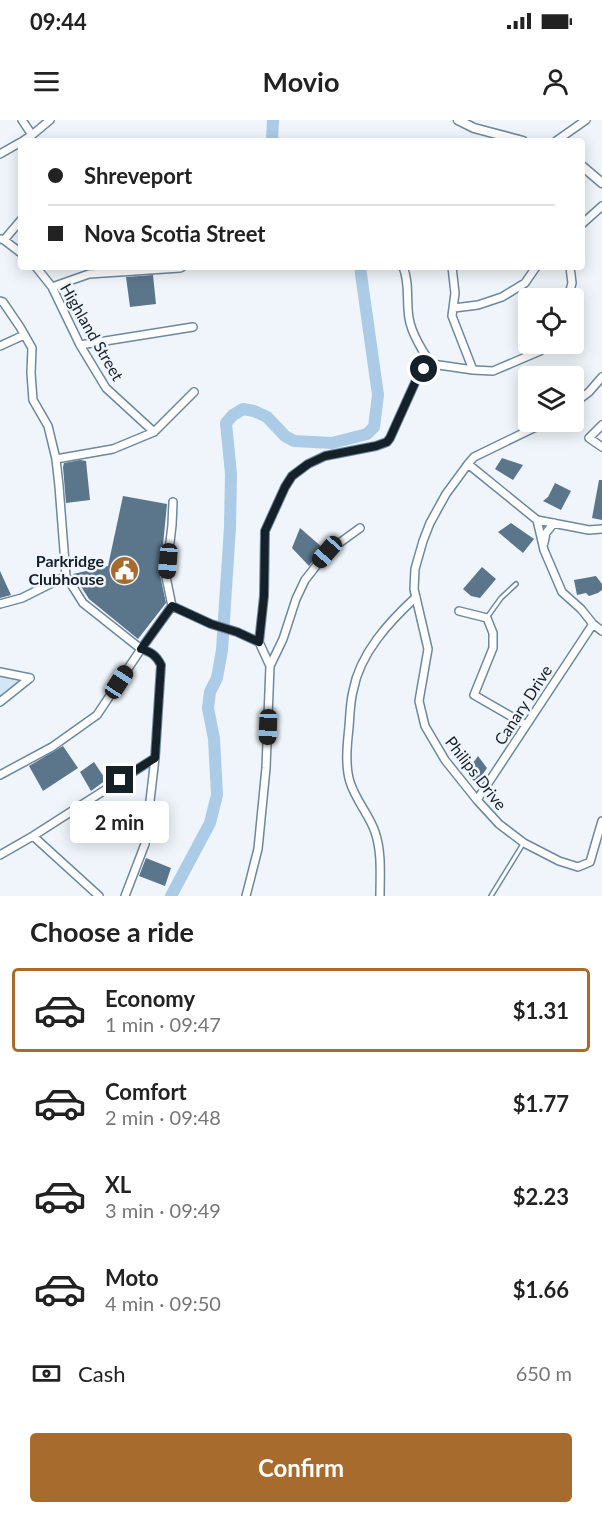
<!DOCTYPE html>
<meta charset="utf-8">
<style>
body{margin:0;font-family:Lato,sans-serif;background:#f6f6f6;color:#222;height:100vh;display:flex;flex-direction:column;font-size:22px;white-space:nowrap}
*{box-sizing:border-box;margin:0}
p{font-size:20px;color:#767676}
.icon{flex:none;width:33px;height:33px;fill:none;stroke:currentColor;stroke-width:2;stroke-linecap:round;stroke-linejoin:round}
.map{position:relative;height:776px;overflow:hidden}
.panel{display:flex;flex-direction:column;background:#fff;flex:1}
.panel>*{flex:none}
.banner{position:absolute;left:18px;top:18px;width:567px;height:132px;border-radius:6px;box-shadow:0 3px 15px #0003;display:grid;align-content:center;height:132px;padding:0 30px;background:#fff}
.fabs{position:absolute;left:518px;top:168px;display:grid;gap:12px}
.fabs a{display:grid;place-items:center;width:66px;height:66px;border-radius:6px;background:#fff;box-shadow:0 3px 15px #0003;font-size:30px}
.end{position:absolute;width:27px;height:27px;margin:-14px;border:8px solid #162029;background:#fff;box-shadow:0 0 0 3px #fff}
.from{border-radius:50%}
.bubble{position:absolute;height:42px;border-radius:6px;background:#fff;box-shadow:0 3px 15px #0003;font-size:20px;font-weight:700;line-height:42px;text-align:center}
.car{position:absolute;width:18px;height:36px;margin:-18px -9px;border-radius:8px;box-shadow:0 0 4px 2px #0007;background:linear-gradient(#222 24%,#8ab4d8 0 40%,#222 0 76%,#8ab4d8 0 86%,#222 0)}
.banner b{display:flex;align-items:center;gap:21px;height:57px;font-size:22px}
.banner b+b{border-top:2px solid #e0e0e0}
.banner i{width:15px;height:15px;background:#222}
ul{padding:0;list-style:none}
li{display:flex;align-items:center;gap:18px;height:84px;margin:0 12px 9px;padding:0 18px;border:3px solid transparent;border-radius:6px}
li div{flex:1}
li b{display:block;font-size:22px}
li em{font-style:normal;font-weight:700}
li.on{border-color:#a76c2d}
li>.icon{width:54px;height:54px;stroke-width:1.5}
h2{padding:0 30px;font-size:27px;line-height:72px}
.pay{display:flex;align-items:center;gap:15px;height:66px;padding:0 30px;font-size:22px}
.pay p{margin-inline-start:auto}
.primary-button{display:flex;gap:12px;margin-top:auto;padding:12px 30px}
.primary-button a{flex:1;height:69px;border-radius:6px;background:#a76c2d;color:#fff;font-size:24px;font-weight:700;line-height:69px;text-align:center}
.status{display:flex;justify-content:space-between;align-items:center;height:42px;padding:0 30px;background:#fff;direction:ltr}
.status svg{height:16px;fill:currentColor}
header{display:flex;justify-content:space-between;align-items:center;height:78px;padding:0 30px;background:#fff;font-size:27px;font-weight:700}
.map>svg:first-child{display:block}
.forest{fill:url(#forest-firs)}
.lines{fill:none;stroke-linecap:round;stroke-linejoin:round}
.river{stroke:#abcbe6;stroke-width:12}
.building{fill:#5b758b}
.service-casing{stroke:#6d889f;stroke-width:6}
.minor-casing{stroke:#6d889f;stroke-width:10}
.tertiary-casing{stroke:#6d889f;stroke-width:11}
.service{stroke:#fff;stroke-width:3}
.minor{stroke:#fff;stroke-width:7}
.tertiary{stroke:#fff;stroke-width:8}
.route{stroke:#162029;stroke-width:8}
.labels{text-anchor:middle;stroke-width:5;stroke-linejoin:round;paint-order:stroke}
.street-label{font-size:16px;fill:#162029;stroke:#eff5fa}
.poi-label{font-size:16px;font-weight:bold;fill:#162029;stroke:#eff5fa;text-anchor:end}
</style>
<div class="status"><b>09:44</b><svg viewBox="0 0 49 12"><path d="M0 12V9h3v3zM5 12V6h3v6zM10 12V3h3v9zM15 12V0h3v12zM26 1h20v11H26zM47 4h2v5h-2z"/></svg></div>
<header><svg class="icon" aria-label="menu" viewBox="0 0 24 24"><path d="M4 6h16M4 12h16M4 18h16"/></svg>Movio<svg class="icon" aria-label="person" viewBox="0 0 24 24"><circle cx="12" cy="8" r="4"/><path d="M4 21q1-7 8-7t8 7"/></svg></header>
<div class="map">
<svg width="602" height="776" viewBox="0 0 602 776">
<defs>
<pattern id="forest-firs" width="22" height="20" patternUnits="userSpaceOnUse" patternTransform="scale(1.5)"><rect width="22" height="20" fill="#d2e6f8"/><path d="M5 1l3.5 6h-7zM16 11l3.5 6h-7z" fill="#b4c5d5"/></pattern>
</defs>
<rect width="100%" height="100%" fill="#eff5fa"/>
<path class="forest" d="M0,553L28,558L0,582Z"/>
<g class="lines">
<path class="river" d="M272,21L273,0
M171,776L210,703L217,675L214,619L208,588L210,572L217,558L222,530L230,407L231,354L226,303L233,295L243,289L254,291L267,297L285,316L294,321L332,323L367,314L374,307L378,275L360,147"/>
</g>
<path class="building" d="M153,155L156,184L130,187L126,157Z
M502,338L523,345L513,360L495,349Z
M80,340L86,341L90,380L66,383L63,347L64,343Z
M599,360H602V400L592,398Z
M555,363L571,371L561,390L543,381L548,377Z
M123,376L167,384L160,455L166,483L138,519L89,479L73,454L108,446Z
M511,403L534,419L523,433L498,412Z
M300,408L323,428L309,446L292,428Z
M482,447L496,459L480,478L471,476L463,469Z
M0,451L11,475L0,478Z
M596,456L602,464V470L598,473L589,476L586,473L577,475L574,460Z
M63,626L78,648L43,671L29,646Z
M478,636L487,648L477,663L469,657V653L465,649L469,640L473,643Z
M94,642L106,660L91,671L80,652Z
M146,738L171,748L165,766L139,756Z"/>
<g class="lines">
<defs>
<path id="service" d="M488,496L501,478L516,464
M491,776L523,724"/>
<path id="minor" d="M22,0L32,15
M23,21L32,15L50,0
M556,21L586,0
M0,34L21,22
M582,104L602,86
M1,119L4,120L21,133
M4,120L21,100
M36,147L52,167L80,225L106,268L154,312
M403,147C410,163 406,181 409,198C411,212 423,233 432,244
M452,147L455,173L452,196L473,250
M52,167L89,154L180,148L182,147
M568,178L572,163L570,147
M0,181L3,182L20,207L32,228L31,253L33,280L48,306L56,339L59,366L66,456L83,483L141,529C151,532 156,535 161,545L155,638L145,724L125,776
M454,188L478,185L502,177L525,163L536,147
M80,225L193,207
M0,226L24,215
M432,244L473,250L493,251L540,231L547,224
M573,284L589,272L602,257
M546,302L474,337L468,344L446,374L430,403L423,421L415,449L414,469L428,529L419,581L425,606L445,640L477,680L499,704L524,723L559,741L578,747L590,742L602,701
M602,305L589,318L602,327
M56,339L113,329L154,312L194,272
M468,344L537,400L589,410L602,409
M537,400L544,430L562,472L581,489L593,504L602,511
M544,423L546,413L554,403
M0,484L22,478L66,456
M172,486L211,504L237,512L259,522L270,546L266,648L258,729L246,776
M172,486L166,457L172,405L173,382
M459,491L487,498L493,513V528L474,575L526,605
M259,522L264,476L265,411L285,367L292,356L308,344L325,336L376,326L387,322L390,318L418,256L424,249L432,244
M270,546L283,519L296,479L305,460L327,432L360,408
M0,552L30,558
M0,582L30,558
M0,655L52,627L97,595L141,529L172,486
M477,680L593,504
M33,716L99,776
M0,735L33,716L155,638
M380,776C380,755 382,732 375,712C370,696 356,681 350,662C345,646 347,625 349,607C350,595 350,583 353,571C360,533 389,502 416,477"/>
<path id="tertiary" d="M458,0L474,8L523,21
M582,46L602,63"/>
</defs>
<use href="#service" class="service-casing"/>
<use href="#minor" class="minor-casing"/>
<use href="#tertiary" class="tertiary-casing"/>
<use href="#service" class="service"/>
<use href="#minor" class="minor"/>
<use href="#tertiary" class="tertiary"/>
</g>
<g class="lines">
<path class="route" d="M120,660L155,638L161,545C156,535 151,532 141,529L172,486L211,504L237,512L259,522L264,476L265,411L285,367L292,356L308,344L325,336L376,326L387,322L390,318L418,256L424,249"/>
</g>
<defs>
<symbol id="civic-disc" viewBox="-11 -11 22 22"><circle r="9.5" fill="#a76c2d" stroke="#eff5fa"/><path d="M-.6-6.5H3V-4.5H.6V-3L4-1V1h2V6H-6V1h2V-1L-.6-3ZM-1.2 2.5V6h2.4V2.5Z" fill="#fff"/></symbol>
</defs>
<g fill-rule="evenodd">
<use href="#civic-disc" x="108" y="434" width="33" height="33"/>
</g>
<g class="labels">
<g class="street-label">
<text transform="translate(92 212) rotate(60)" y="6">Highland Street</text>
<text transform="translate(523 585) rotate(-57)" y="6">Canary Drive</text>
<text transform="translate(476 653) rotate(52)" y="6">Philips Drive</text>
</g>
<g class="poi-label">
<text x="104" y="447">Parkridge<tspan x="104" dy="18">Clubhouse</tspan></text>
</g>
</g>
</svg>
<div class="fabs">
<a><svg class="icon" aria-label="locate" viewBox="0 0 24 24"><circle cx="12" cy="12" r="6"/><path d="M12 2v4M12 18v4M2 12h4M18 12h4"/></svg></a>
<a><svg class="icon" aria-label="layers" viewBox="0 0 24 24"><path d="M12 4l9 5-9 5-9-5zM3 14l9 5 9-5"/></svg></a>
</div>
<i class="end from" style="left:424px;top:249px"></i>
<i class="end" style="left:120px;top:660px"></i>
<div class="bubble" style="left:70px;top:681px;width:99px">2 min</div>
<i class="car" style="left:327px;top:432px;rotate:221deg"></i>
<i class="car" style="left:168px;top:441px;rotate:185deg"></i>
<i class="car" style="left:119px;top:562px;rotate:33deg"></i>
<i class="car" style="left:268px;top:607px;rotate:182deg"></i>
<div class="banner">
<b><i class="from"></i>Shreveport</b>
<b><i></i>Nova Scotia Street</b>
</div>
</div>
<section class="panel">
<h2>Choose a ride</h2>
<ul>
<li class="on"><svg class="icon" aria-label="car" viewBox="0 0 24 24"><path d="M5 17H2v-5l4-1 3-4h7l3 4 3 1v5h-3M9 17h6M6 11h13"/><circle cx="7" cy="17" r="2"/><circle cx="17" cy="17" r="2"/></svg><div><b>Economy</b><p>1 min · 09:47</p></div><em>$1.31</em></li>
<li><svg class="icon" aria-label="car" viewBox="0 0 24 24"><path d="M5 17H2v-5l4-1 3-4h7l3 4 3 1v5h-3M9 17h6M6 11h13"/><circle cx="7" cy="17" r="2"/><circle cx="17" cy="17" r="2"/></svg><div><b>Comfort</b><p>2 min · 09:48</p></div><em>$1.77</em></li>
<li><svg class="icon" aria-label="car" viewBox="0 0 24 24"><path d="M5 17H2v-5l4-1 3-4h7l3 4 3 1v5h-3M9 17h6M6 11h13"/><circle cx="7" cy="17" r="2"/><circle cx="17" cy="17" r="2"/></svg><div><b>XL</b><p>3 min · 09:49</p></div><em>$2.23</em></li>
<li><svg class="icon" aria-label="car" viewBox="0 0 24 24"><path d="M5 17H2v-5l4-1 3-4h7l3 4 3 1v5h-3M9 17h6M6 11h13"/><circle cx="7" cy="17" r="2"/><circle cx="17" cy="17" r="2"/></svg><div><b>Moto</b><p>4 min · 09:50</p></div><em>$1.66</em></li>
</ul>
<div class="pay"><svg class="icon" aria-label="cash" viewBox="0 0 24 24"><path d="M3 7h18v10H3z"/><circle cx="12" cy="12" r="2"/></svg>Cash<p>650 m</p></div>
<div class="primary-button"><a>Confirm</a></div>
</section>
